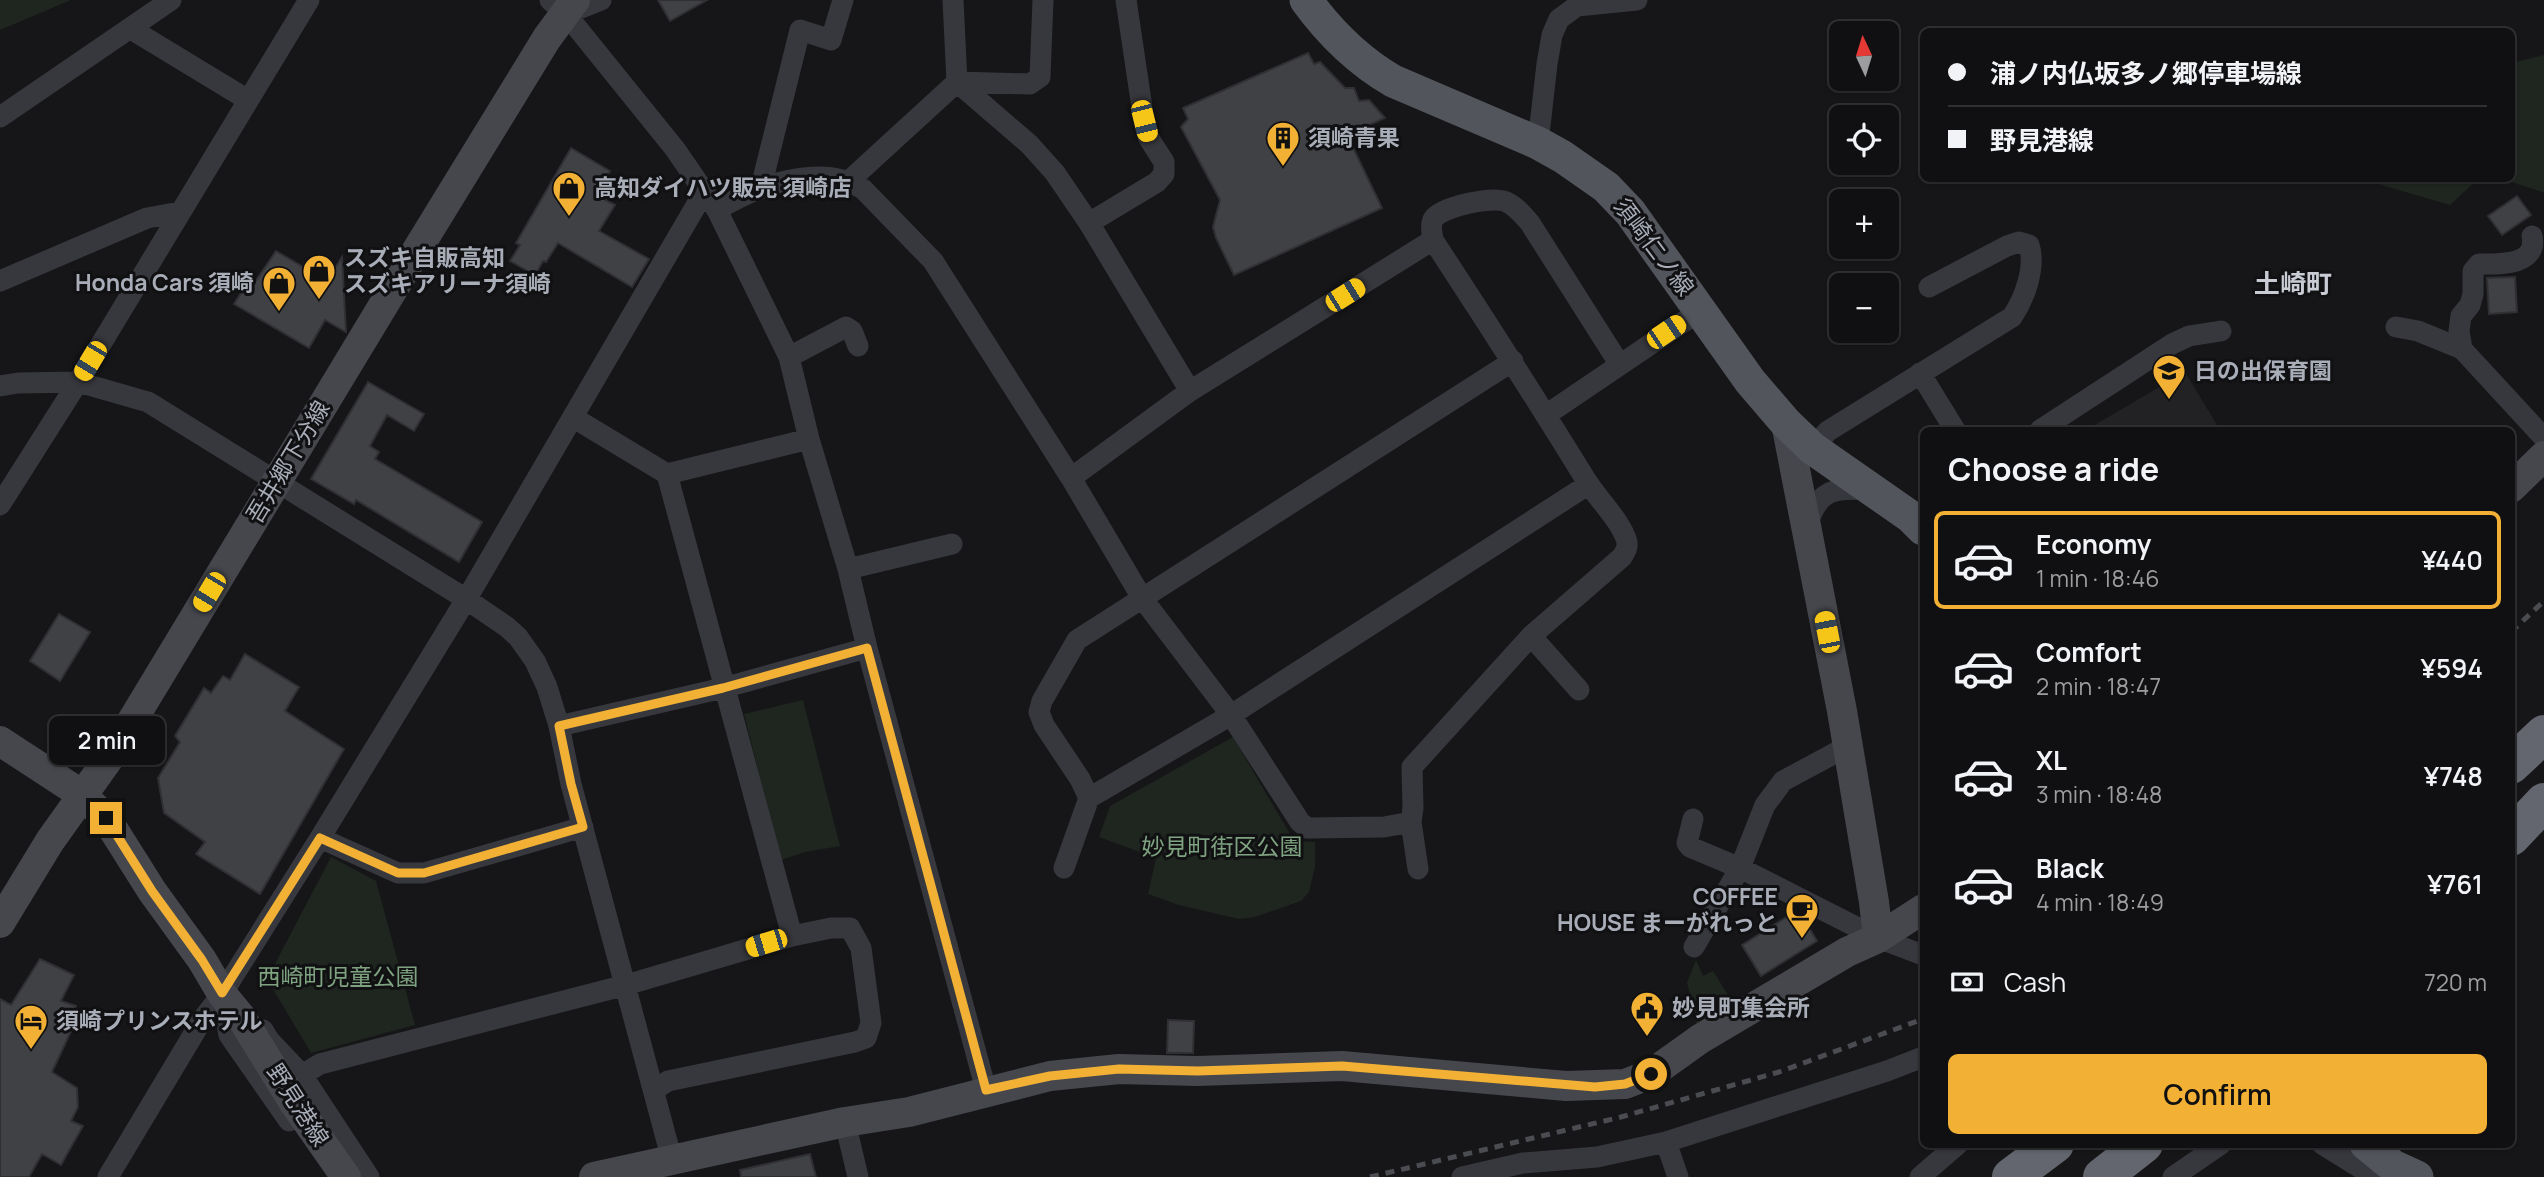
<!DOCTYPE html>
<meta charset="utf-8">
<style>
body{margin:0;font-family:Manrope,"Noto Sans JP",sans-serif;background:#19191b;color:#f1f3f6;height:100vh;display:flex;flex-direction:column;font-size:26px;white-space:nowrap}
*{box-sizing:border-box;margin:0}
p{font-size:23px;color:#9c9d9f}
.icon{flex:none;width:38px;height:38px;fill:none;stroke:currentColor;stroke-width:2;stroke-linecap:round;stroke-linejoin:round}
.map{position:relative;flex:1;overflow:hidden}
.drawer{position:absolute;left:1920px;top:427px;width:595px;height:721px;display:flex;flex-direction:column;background:#101012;border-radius:10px;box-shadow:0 2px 5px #0004,0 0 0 2px #303032}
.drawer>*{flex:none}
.guide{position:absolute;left:1920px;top:28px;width:595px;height:154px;border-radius:10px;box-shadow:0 2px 5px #0004,0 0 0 2px #303032;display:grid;align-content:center;height:154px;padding:0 28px;background:#101012}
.needle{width:46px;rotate:356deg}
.controls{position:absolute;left:1829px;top:21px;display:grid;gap:14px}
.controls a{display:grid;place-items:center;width:70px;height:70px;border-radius:10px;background:#101012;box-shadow:0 2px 5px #0004,0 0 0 2px #303032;font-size:35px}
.end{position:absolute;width:32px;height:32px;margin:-16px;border:9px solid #f2b134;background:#111;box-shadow:0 0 0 4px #111}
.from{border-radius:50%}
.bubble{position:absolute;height:49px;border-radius:10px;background:#101012;box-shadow:0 2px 5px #0004,0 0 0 2px #303032;font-size:23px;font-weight:600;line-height:49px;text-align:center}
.car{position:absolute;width:21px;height:42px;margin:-21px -10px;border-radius:9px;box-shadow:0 0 5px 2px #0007;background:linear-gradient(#f5c518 24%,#345 0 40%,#f5c518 0 76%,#345 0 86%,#f5c518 0)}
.guide b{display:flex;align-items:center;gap:24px;height:66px;font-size:26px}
.guide b+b{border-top:2px solid #303032}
.guide i{width:18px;height:18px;background:#f1f3f6}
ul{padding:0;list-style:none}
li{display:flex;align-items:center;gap:21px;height:98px;margin:0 14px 10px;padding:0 14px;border:4px solid transparent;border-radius:10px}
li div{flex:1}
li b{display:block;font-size:26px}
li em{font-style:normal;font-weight:600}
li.current{border-color:#f2b134}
li>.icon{width:63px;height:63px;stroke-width:1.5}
h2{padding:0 28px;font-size:32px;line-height:84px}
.pay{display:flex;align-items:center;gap:18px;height:77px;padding:0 28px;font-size:26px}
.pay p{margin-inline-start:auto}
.cta{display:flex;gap:14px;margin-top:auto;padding:14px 28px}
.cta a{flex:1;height:80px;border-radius:10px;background:#f2b134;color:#111;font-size:28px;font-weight:600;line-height:80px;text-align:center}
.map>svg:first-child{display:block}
.built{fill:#222225}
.green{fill:#1e261f}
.building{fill:#404145;stroke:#303034;stroke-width:2}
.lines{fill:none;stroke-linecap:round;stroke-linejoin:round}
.street{stroke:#37383d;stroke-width:21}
.secondary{stroke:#45474d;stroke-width:30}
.primary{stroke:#53555c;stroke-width:33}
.highway{stroke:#63666e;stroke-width:38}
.rail{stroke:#4a4c52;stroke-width:5;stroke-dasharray:9 7;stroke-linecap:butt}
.route{stroke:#f2b134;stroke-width:9}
.labels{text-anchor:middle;stroke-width:6;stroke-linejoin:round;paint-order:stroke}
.poi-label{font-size:23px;font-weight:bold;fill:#a8adb8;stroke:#111113;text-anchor:start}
.street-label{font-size:23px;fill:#a8adb8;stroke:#111113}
.park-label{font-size:23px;fill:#7fa381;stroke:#111113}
.quarter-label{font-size:26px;font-weight:bold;fill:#c9ccd4;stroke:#111113}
</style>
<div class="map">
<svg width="2544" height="1177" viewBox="0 0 2544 1177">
<rect width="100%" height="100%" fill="#161618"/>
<path class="built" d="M2185,372L2220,430H2086Z"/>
<path class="green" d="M0,0H71L0,30Z
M2544,55V192H2543L2502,179L2511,178V63Z
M2361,179H2478L2450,205Z
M803,700L840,846L805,852L781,860L744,714Z
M1233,737L1294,841L1315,842V867L1309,892L1301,901L1255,917L1239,919L1179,905L1148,894L1156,858L1099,837L1110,806Z
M331,857L376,881L415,1025L311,1053L267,979Z
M1696,960L1703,976L1713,971L1733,1003L1696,1024L1693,1005L1687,983Z"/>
<path class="building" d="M658,0H707L670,21Z
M1308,53L1314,64L1320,62L1345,88H1354L1359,101L1369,100L1385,118L1347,135L1382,208L1234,275L1216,238L1213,227L1220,200L1181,127L1188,119L1183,108Z
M571,148L610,171L596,195L615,205L599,231L649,259L632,287L558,243L546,262L543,261L535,275L510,261L520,245L516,243Z
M2517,196L2531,215L2502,235L2488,216Z
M276,251L327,281L342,257L346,332L325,320L309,348L234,304L250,279L255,282Z
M2515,277L2517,312L2489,314L2487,278Z
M368,382L424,414L414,431L387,415L370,446L379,452L375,459L482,522L459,562L356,500L354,504L311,479Z
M59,614L90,632L60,681L30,661Z
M245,654L299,687L285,711L344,749L260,894L196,854L205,842L164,813L158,778L180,742L175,736L204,688L211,693L223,676L230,680Z
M1796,911L1800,913L1817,941L1761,976L1742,945Z
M40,959L74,975L61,1001L76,1006L69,1028L72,1029L52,1072L77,1088L78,1107L71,1121L83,1126L61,1165L42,1154L29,1177H0V999L11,1005Z
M1168,1020L1194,1021L1193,1053H1167Z
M810,1154L816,1177H741L740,1170Z"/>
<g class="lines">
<path class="street" d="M550,0L566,14L675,149L717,210L789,357L809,439
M953,0L957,82L1029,144L1055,173L1089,223L1190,391
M566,14L601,0
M131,29L248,100
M0,117L171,0
M1538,143L1547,64L1552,35L1559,19L1577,6L1637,0
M850,180L957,82L1030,84L1040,77L1043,0
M761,187L800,30L831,40L843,0
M717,210C756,186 821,162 863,189L933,261L1071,478L1142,598L1231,715L1300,822L1307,828L1384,827L1411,822L1413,808L1412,767L1531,636L1622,557C1625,552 1628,548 1627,542C1622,522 1597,498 1586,480C1536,399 1485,319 1433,240L1190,391L1071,478
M1089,223L1157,182L1164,174V162L1148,137L1144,121L1126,0
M1433,240C1432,233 1430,223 1434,218C1444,206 1490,197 1504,201C1515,205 1522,214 1530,223L1620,365
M0,281L147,218L180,212
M2396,327L2418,331L2462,349L2544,438
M2462,349L2459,331L2461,316L2470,305L2473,294V271L2479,264C2499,264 2538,266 2532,236
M789,357L846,327L852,331L858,346
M1920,373L1955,430
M0,386L18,383L78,382L148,402L466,599L507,627L518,637L535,661L547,687L559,726L571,784L672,1160
M1546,415L1701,310
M2040,430L2172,344L2189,336L2221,331
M1812,448L1828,431L2012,317C2025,298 2036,267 2029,245L2019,242L2007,246L1929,287
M667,474L809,439L848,569L867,648L986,1090
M0,505L78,382L309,0
M1807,526C1818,490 1833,487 1868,490
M848,569L952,544
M1531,636L1579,690
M559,726L723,688L867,648
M1848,746L1783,781L1765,805L1740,868L1878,938L1923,955
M1089,798L1231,715L1589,484
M1693,819L1687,843L1690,847L1740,868L1694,947
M1411,822L1418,869
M320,838L398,873H424L583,827
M1064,868L1089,798L1080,779L1044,725L1039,712L1042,701L1077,640L1513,361
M222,998L229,1035L289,1121
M263,1030L269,1040L302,1075L369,1177
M302,1075L320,1064L626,985L792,936L667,474L574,418
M654,1090L668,1081L855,1042L866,1038L871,1023L861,948L850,928H831L792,936
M845,1122L858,1177
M1666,1142L1678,1177
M2322,1144L2375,1177
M108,1177L202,1020L222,994L320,838L473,588L704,192
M1462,1177L1523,1163L1597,1157L1666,1142L1887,1071L1923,1057
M1920,1177L1958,1144
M2173,1177L2221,1144"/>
<path class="secondary" d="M1786,423L1842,711L1874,902L1878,938
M2511,488L2544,456
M0,741L81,794L106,818L152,891L202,960L222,994L241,1017L294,1103L346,1177
M0,923L50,841L112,754L401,276L547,38L575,0
M594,1177L845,1122L909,1112L1050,1076L1119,1069L1197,1071L1342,1066L1566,1086L1625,1084L1651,1074L1700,1039L1847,952L1878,938L1923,909"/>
<path class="primary" d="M1306,0C1330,33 1357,60 1393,81L1538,143L1563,157L1606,187L1630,212L1750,381L1786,423L1812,448L1911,517L1923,529
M2366,1144L2393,1166L2417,1177"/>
<path class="highway" d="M2511,765L2544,734
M2511,837L2544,802
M2011,1177L2055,1144
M2102,1177L2144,1144"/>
<path class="rail" d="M2511,632L2544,601
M1370,1177L1621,1117L1779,1072L1923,1019"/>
</g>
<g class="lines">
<path class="route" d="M106,818L152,891L202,960L222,993L320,838L398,873H424L583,827L571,784L559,726L723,688L867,648L986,1090L1050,1076L1119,1069L1198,1071L1342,1066L1595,1087L1625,1084L1651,1074"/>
</g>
<defs>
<symbol id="building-pin" viewBox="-11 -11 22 30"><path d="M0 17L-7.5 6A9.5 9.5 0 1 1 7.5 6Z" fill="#f2b134" stroke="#111113"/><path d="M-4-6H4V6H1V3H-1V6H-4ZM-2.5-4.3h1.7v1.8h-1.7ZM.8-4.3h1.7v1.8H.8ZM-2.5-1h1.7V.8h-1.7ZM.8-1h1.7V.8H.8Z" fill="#111"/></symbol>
<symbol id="shop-pin" viewBox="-11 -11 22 30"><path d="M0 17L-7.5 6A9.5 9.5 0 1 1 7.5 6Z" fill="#f2b134" stroke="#111113"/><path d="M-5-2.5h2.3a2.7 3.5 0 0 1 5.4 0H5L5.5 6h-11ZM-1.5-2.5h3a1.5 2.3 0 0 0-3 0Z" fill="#111"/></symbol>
<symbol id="school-pin" viewBox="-11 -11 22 30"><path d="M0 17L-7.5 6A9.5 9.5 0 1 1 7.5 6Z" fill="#f2b134" stroke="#111113"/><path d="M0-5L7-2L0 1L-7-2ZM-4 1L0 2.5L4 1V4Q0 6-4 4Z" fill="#111"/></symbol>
<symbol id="cafe-pin" viewBox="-11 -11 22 30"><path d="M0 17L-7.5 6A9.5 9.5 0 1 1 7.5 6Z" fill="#f2b134" stroke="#111113"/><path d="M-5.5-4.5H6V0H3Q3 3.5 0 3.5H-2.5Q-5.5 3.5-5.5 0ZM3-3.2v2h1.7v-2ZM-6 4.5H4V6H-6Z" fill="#111"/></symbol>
<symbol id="civic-pin" viewBox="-11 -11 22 30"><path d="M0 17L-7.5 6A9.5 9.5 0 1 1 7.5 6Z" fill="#f2b134" stroke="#111113"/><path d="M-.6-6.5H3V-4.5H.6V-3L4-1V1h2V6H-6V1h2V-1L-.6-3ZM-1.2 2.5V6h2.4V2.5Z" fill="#111"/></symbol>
<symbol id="hotel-pin" viewBox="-11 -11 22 30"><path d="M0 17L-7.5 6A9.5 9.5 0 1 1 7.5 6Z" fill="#f2b134" stroke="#111113"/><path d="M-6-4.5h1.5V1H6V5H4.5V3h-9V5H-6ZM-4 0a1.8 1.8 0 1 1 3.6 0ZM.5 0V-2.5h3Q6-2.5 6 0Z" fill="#111"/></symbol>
</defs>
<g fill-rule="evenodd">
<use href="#building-pin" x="1264" y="119" width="38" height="52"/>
<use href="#shop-pin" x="550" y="169" width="38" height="52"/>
<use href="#shop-pin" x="300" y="252" width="38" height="52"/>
<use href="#shop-pin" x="260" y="264" width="38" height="52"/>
<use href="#school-pin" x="2150" y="352" width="38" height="52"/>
<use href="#cafe-pin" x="1783" y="891" width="38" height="52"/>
<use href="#civic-pin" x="1628" y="989" width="38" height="52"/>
<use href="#hotel-pin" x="12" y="1002" width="38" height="52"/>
</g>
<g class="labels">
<g class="poi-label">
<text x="1308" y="146">須崎青果</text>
<text x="594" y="196">高知ダイハツ販売 須崎店</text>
<text x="344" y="266">スズキ自販高知<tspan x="344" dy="26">スズキアリーナ須崎</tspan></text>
<text x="254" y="291" text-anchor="end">Honda Cars 須崎</text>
<text x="2194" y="379">日の出保育園</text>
<text x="1778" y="905" text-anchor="end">COFFEE<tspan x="1778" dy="26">HOUSE まーがれっと</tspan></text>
<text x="1672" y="1016">妙見町集会所</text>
<text x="56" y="1029">須崎プリンスホテル</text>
</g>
<g class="street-label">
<text transform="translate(1654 247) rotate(53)" y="8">須崎仁ノ線</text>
<text transform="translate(288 462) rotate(-59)" y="8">吾井郷下分線</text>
<text transform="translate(298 1105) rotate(57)" y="8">野見港線</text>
</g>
<g class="park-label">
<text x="1222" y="855">妙見町街区公園</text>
<text x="338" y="985">西崎町児童公園</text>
</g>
<g class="quarter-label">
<text x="2293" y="293">土崎町</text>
</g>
</g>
</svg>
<div class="controls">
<a><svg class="needle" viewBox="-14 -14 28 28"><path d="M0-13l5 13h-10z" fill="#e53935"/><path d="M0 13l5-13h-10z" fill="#9c9d9f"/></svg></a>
<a><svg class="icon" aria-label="locate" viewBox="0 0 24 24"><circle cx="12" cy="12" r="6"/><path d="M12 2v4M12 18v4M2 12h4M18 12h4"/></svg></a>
<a>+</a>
<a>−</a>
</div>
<i class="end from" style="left:1651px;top:1074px"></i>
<i class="end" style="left:106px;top:818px"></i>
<div class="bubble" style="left:49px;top:716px;width:116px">2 min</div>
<i class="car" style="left:1144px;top:121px;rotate:166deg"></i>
<i class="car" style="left:1345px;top:295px;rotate:58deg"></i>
<i class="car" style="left:1666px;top:332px;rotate:56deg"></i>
<i class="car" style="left:90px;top:361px;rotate:211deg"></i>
<i class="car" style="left:209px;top:592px;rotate:211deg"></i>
<i class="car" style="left:1827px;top:632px;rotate:349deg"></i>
<i class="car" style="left:766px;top:943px;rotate:253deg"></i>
<div class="guide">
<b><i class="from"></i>浦ノ内仏坂多ノ郷停車場線</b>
<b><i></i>野見港線</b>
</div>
<section class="drawer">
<h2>Choose a ride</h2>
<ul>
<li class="current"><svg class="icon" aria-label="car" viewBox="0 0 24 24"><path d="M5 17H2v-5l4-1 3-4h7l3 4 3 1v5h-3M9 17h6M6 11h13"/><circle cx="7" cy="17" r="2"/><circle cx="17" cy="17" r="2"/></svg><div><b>Economy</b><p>1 min · 18:46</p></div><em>¥440</em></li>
<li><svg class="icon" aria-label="car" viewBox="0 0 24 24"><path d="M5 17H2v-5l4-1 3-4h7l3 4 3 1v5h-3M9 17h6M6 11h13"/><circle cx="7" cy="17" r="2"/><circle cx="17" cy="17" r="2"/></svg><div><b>Comfort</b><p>2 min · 18:47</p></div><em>¥594</em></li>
<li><svg class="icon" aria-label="car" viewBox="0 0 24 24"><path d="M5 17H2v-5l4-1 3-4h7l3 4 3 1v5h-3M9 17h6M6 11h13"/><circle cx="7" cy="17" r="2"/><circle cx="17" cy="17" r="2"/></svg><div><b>XL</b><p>3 min · 18:48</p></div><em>¥748</em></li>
<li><svg class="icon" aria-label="car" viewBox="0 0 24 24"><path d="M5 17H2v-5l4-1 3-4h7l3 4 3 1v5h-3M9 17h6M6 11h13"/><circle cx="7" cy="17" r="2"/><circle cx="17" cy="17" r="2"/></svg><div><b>Black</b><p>4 min · 18:49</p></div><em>¥761</em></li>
</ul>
<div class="pay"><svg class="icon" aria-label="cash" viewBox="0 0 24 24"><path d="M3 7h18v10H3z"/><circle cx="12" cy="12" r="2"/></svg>Cash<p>720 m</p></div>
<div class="cta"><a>Confirm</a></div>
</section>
</div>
